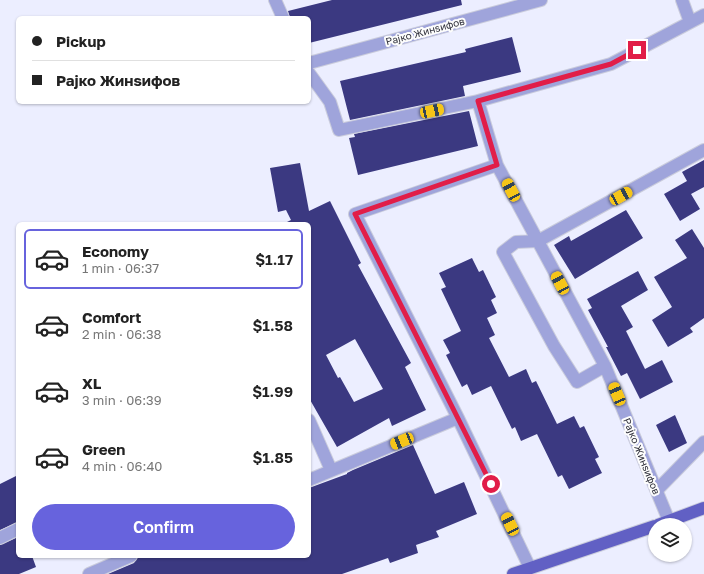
<!DOCTYPE html>
<meta charset="utf-8">
<style>
body{margin:0;font-family:"Golos Text",sans-serif;background:#f6f6f6;color:#222;height:100vh;display:flex;flex-direction:column;font-size:15px;white-space:nowrap}
*{box-sizing:border-box;margin:0}
p{font-size:13px;color:#767676}
.icon{flex:none;width:22px;height:22px;fill:none;stroke:currentColor;stroke-width:2;stroke-linecap:round;stroke-linejoin:round}
.map{position:relative;flex:1;overflow:hidden}
.sheet{position:absolute;left:16px;top:222px;width:295px;height:336px;display:flex;flex-direction:column;background:#fff;border-radius:6px;box-shadow:0 1px 3px #0004}
.sheet>*{flex:none}
.top-card{position:absolute;left:16px;top:16px;width:295px;height:88px;border-radius:6px;box-shadow:0 1px 3px #0004;display:grid;align-content:center;height:88px;padding:0 16px;background:#fff}
.tools{position:absolute;left:648px;top:518px;display:grid;gap:8px}
.tools a{display:grid;place-items:center;width:44px;height:44px;border-radius:50%;background:#fff;box-shadow:0 1px 3px #0004;font-size:20px}
.end{position:absolute;width:18px;height:18px;margin:-9px;border:5px solid #e11d48;background:#fff;box-shadow:0 0 0 2px #fff}
.from{border-radius:50%}
.car{position:absolute;width:12px;height:24px;margin:-12px -6px;border-radius:5px;box-shadow:0 0 3px 1px #0007;background:linear-gradient(#f5c518 24%,#345 0 40%,#f5c518 0 76%,#345 0 86%,#f5c518 0)}
.top-card b{display:flex;align-items:center;gap:14px;height:38px;font-size:15px}
.top-card b+b{border-top:1px solid #e0e0e0}
.top-card i{width:10px;height:10px;background:#222}
ul{padding:7px 0 0;list-style:none}
li{display:flex;align-items:center;gap:12px;height:60px;margin:0 8px 6px;padding:0 8px;border:2px solid transparent;border-radius:6px}
li div{flex:1}
li b{display:block;font-size:15px}
li em{font-style:normal;font-weight:600}
li.current{border-color:#6763dd}
li>.icon{width:36px;height:36px;stroke-width:1.5}
.primary-button{display:flex;gap:8px;margin-top:auto;padding:8px 16px}
.primary-button a{flex:1;height:46px;border-radius:24px;background:#6763dd;color:#fff;font-size:16px;font-weight:600;line-height:46px;text-align:center}
.map>svg:first-child{display:block}
.building{fill:#3b3981;fill-rule:evenodd}
.lines{fill:none;stroke-linecap:round;stroke-linejoin:round}
.minor-casing{stroke:#caccdc;stroke-width:14}
.major-casing{stroke:#caccdc;stroke-width:14}
.minor{stroke:#9fa4db;stroke-width:12}
.major{stroke:#6160c4;stroke-width:12}
.route{stroke:#e11d48;stroke-width:5}
.labels{text-anchor:middle;stroke-width:4;stroke-linejoin:round;paint-order:stroke}
.street-label{font-size:10px;fill:#2e2f3a;stroke:#fdfdfd}
</style>
<div class="map">
<svg width="704" height="574" viewBox="0 0 704 574">
<rect width="100%" height="100%" fill="#eceeff"/>
<path class="building" d="M332,0H461L462,5L309,43V18H290L288,11Z
M512,37L521,72L463,86L465,96L350,120L340,81L466,52L465,49Z
M469,111L478,146L358,175L349,138L355,137L354,134Z
M704,160V187L691,194L700,209L680,221L664,194L687,181L682,172Z
M300,163L309,211L330,201L361,263L358,265L411,363L405,367L426,410L392,426L389,418L337,447L309,398V224H283L291,220L286,210L278,212L270,168ZM355,339L383,389L354,402L340,377L338,378L326,355Z
M626,210L643,238L575,279L554,245L569,236L571,241Z
M692,229L704,248V318L690,328L693,332L668,347L652,320L672,307L654,277L687,258L675,240Z
M472,258L479,272L483,270L496,297L491,300L497,313L487,318L495,335L489,338L509,377L526,369L532,383L536,381L557,424L574,416L580,428L584,426L599,457L595,459L602,473L569,489L562,475L558,477L537,434L521,441L515,427L512,429L491,386L472,395L467,384L462,387L446,355L450,353L443,340L461,331L441,289L446,287L439,273Z
M638,271L648,290L621,306L633,327L626,331L645,369L662,360L673,382L640,399L627,373L621,376L606,347H608L588,310L592,308L587,299Z
M675,415L687,443L669,452L656,425Z
M413,445L435,494L464,482L477,514L436,531L439,537L416,545L418,553L390,563L388,558L342,574H108L134,563L138,556H309V488L347,474V473L353,470Z
M18,475V522L0,530V484Z
M18,537V556H32L36,567L19,574H0V545Z"/>
<g class="lines">
<defs>
<path id="minor" d="M275,0L283,18
M682,0L690,22
M309,63L541,0
M309,73L330,102L339,130L478,101L611,64L704,15
M478,101L497,165L605,366L669,521
M497,165L355,214L458,418L530,568
M605,366L577,382L554,346L503,252L516,242L538,241L704,150
M309,420L331,470
M309,480L458,418
M657,490L704,442
M0,538L18,529
M89,574L131,556"/>
<path id="major" d="M658,525L704,508
M513,574L655,526"/>
</defs>
<use href="#minor" class="minor-casing"/>
<use href="#major" class="major-casing"/>
<use href="#minor" class="minor"/>
<use href="#major" class="major"/>
</g>
<g class="lines">
<path class="route" d="M491,484L355,214L497,165L478,101L611,64L637,50"/>
</g>
<g class="labels">
<g class="street-label">
<text transform="translate(425 31) rotate(-15)" y="4">Рајко Жинѕифов</text>
<text transform="translate(642 456) rotate(68)" y="4">Рајко Жинѕифов</text>
</g>
</g>
</svg>
<div class="tools">
<a><svg class="icon" aria-label="layers" viewBox="0 0 24 24"><path d="M12 4l9 5-9 5-9-5zM3 14l9 5 9-5"/></svg></a>
</div>
<i class="end from" style="left:491px;top:484px"></i>
<i class="end" style="left:637px;top:50px"></i>
<i class="car" style="left:432px;top:111px;rotate:78deg"></i>
<i class="car" style="left:511px;top:190px;rotate:332deg"></i>
<i class="car" style="left:621px;top:196px;rotate:61deg"></i>
<i class="car" style="left:560px;top:283px;rotate:332deg"></i>
<i class="car" style="left:617px;top:394px;rotate:337deg"></i>
<i class="car" style="left:402px;top:441px;rotate:248deg"></i>
<i class="car" style="left:510px;top:524px;rotate:334deg"></i>
<div class="top-card">
<b><i class="from"></i>Pickup</b>
<b><i></i>Рајко Жинѕифов</b>
</div>
<section class="sheet">
<ul>
<li class="current"><svg class="icon" aria-label="car" viewBox="0 0 24 24"><path d="M5 17H2v-5l4-1 3-4h7l3 4 3 1v5h-3M9 17h6M6 11h13"/><circle cx="7" cy="17" r="2"/><circle cx="17" cy="17" r="2"/></svg><div><b>Economy</b><p>1 min · 06:37</p></div><em>$1.17</em></li>
<li><svg class="icon" aria-label="car" viewBox="0 0 24 24"><path d="M5 17H2v-5l4-1 3-4h7l3 4 3 1v5h-3M9 17h6M6 11h13"/><circle cx="7" cy="17" r="2"/><circle cx="17" cy="17" r="2"/></svg><div><b>Comfort</b><p>2 min · 06:38</p></div><em>$1.58</em></li>
<li><svg class="icon" aria-label="car" viewBox="0 0 24 24"><path d="M5 17H2v-5l4-1 3-4h7l3 4 3 1v5h-3M9 17h6M6 11h13"/><circle cx="7" cy="17" r="2"/><circle cx="17" cy="17" r="2"/></svg><div><b>XL</b><p>3 min · 06:39</p></div><em>$1.99</em></li>
<li><svg class="icon" aria-label="car" viewBox="0 0 24 24"><path d="M5 17H2v-5l4-1 3-4h7l3 4 3 1v5h-3M9 17h6M6 11h13"/><circle cx="7" cy="17" r="2"/><circle cx="17" cy="17" r="2"/></svg><div><b>Green</b><p>4 min · 06:40</p></div><em>$1.85</em></li>
</ul>
<div class="primary-button"><a>Confirm</a></div>
</section>
</div>
